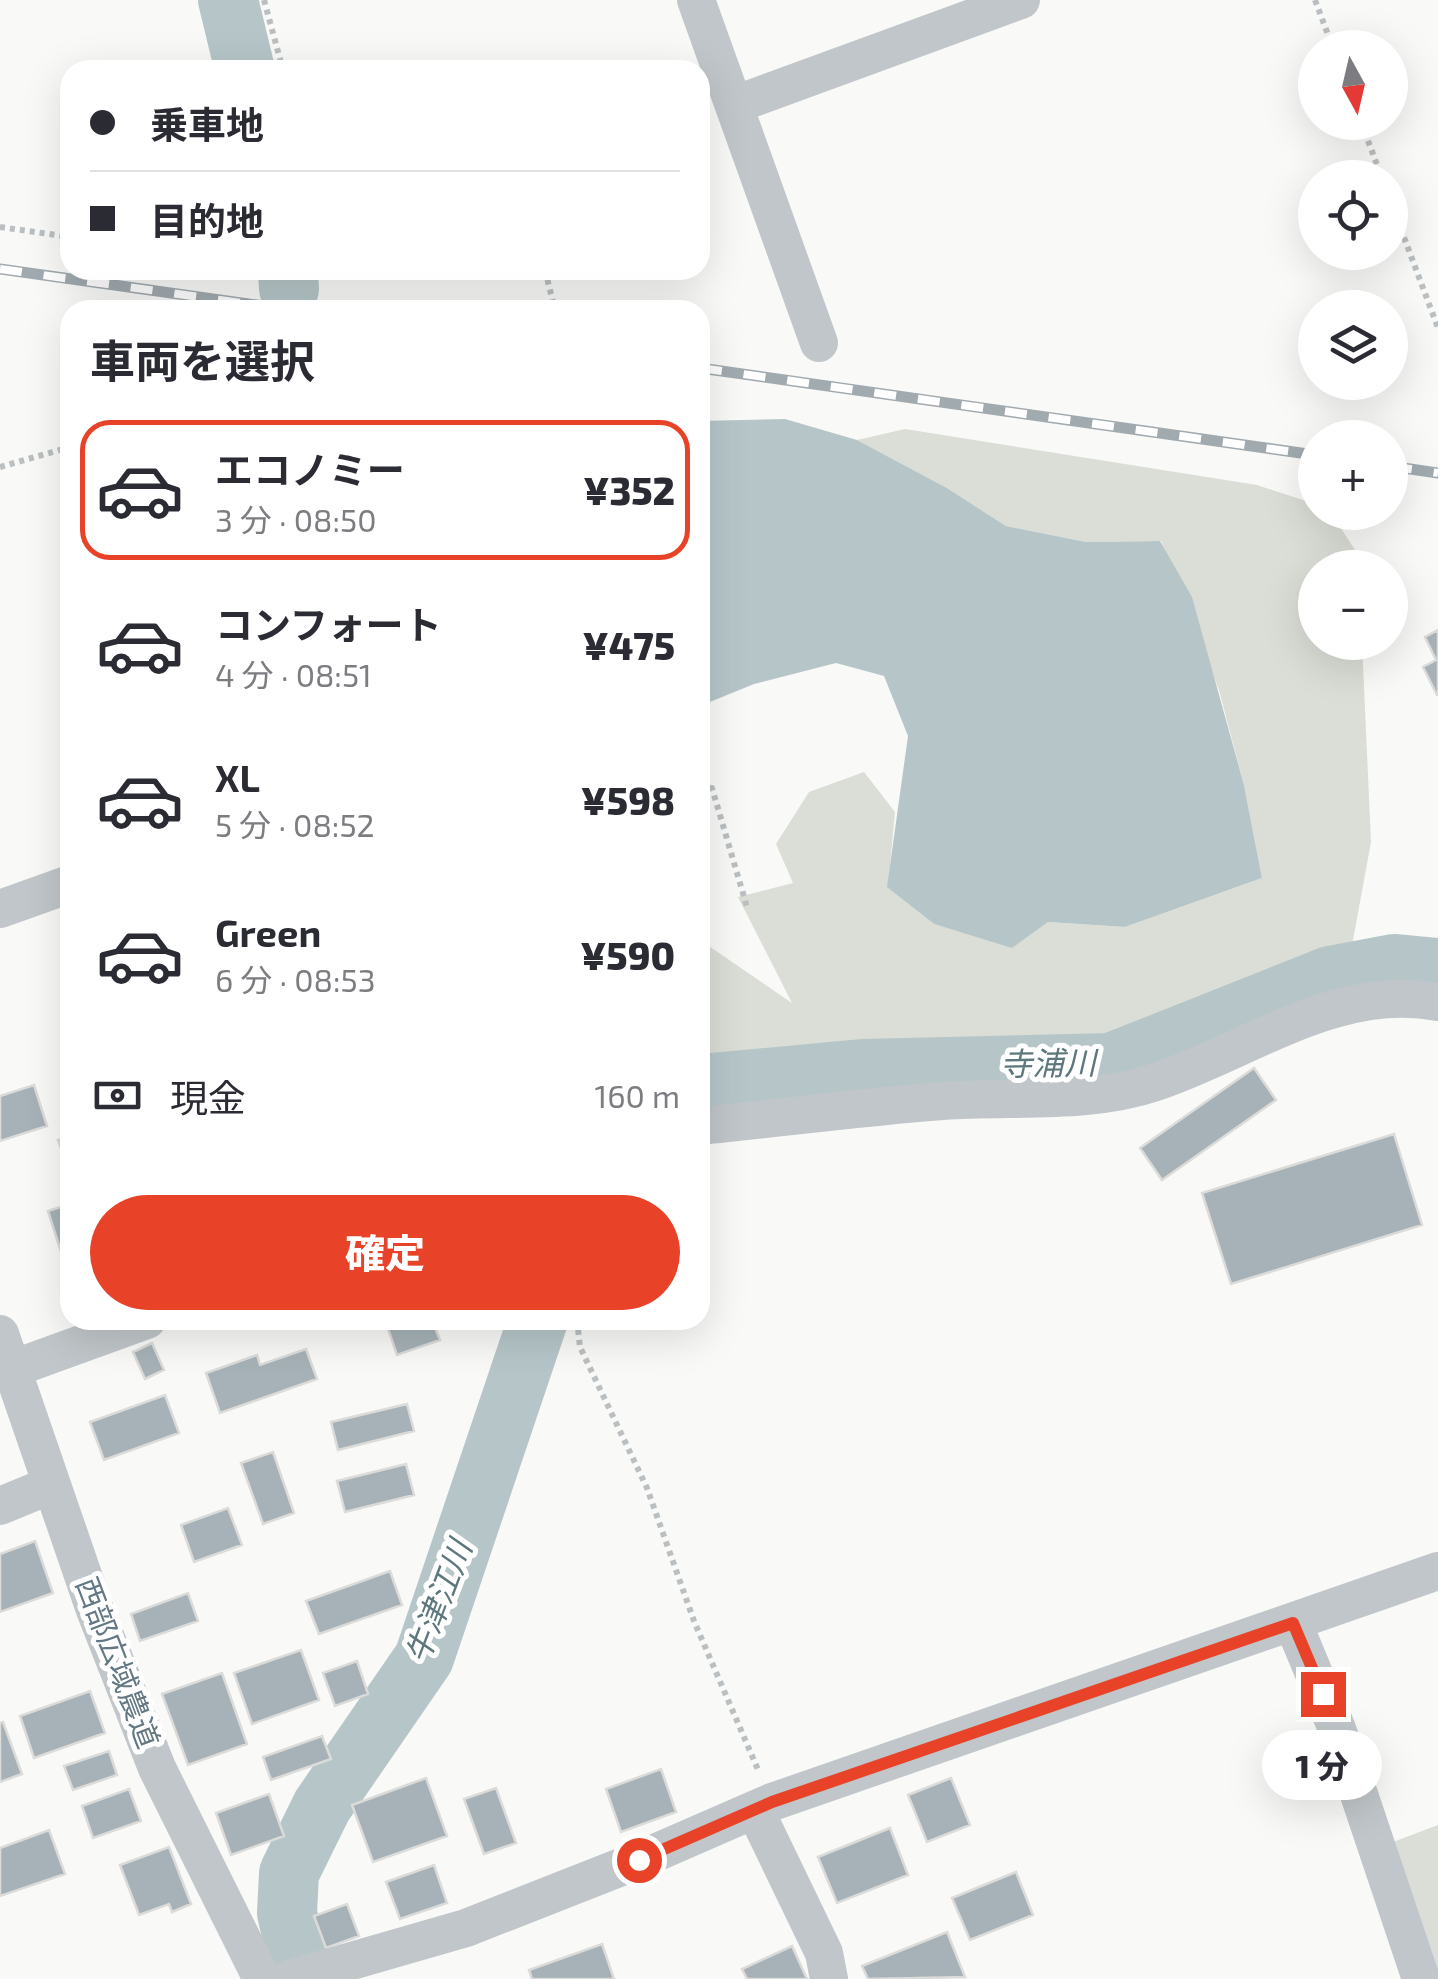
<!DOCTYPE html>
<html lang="ja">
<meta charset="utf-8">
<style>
body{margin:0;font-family:"Exo 2","Noto Sans JP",sans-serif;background:#f2f2f3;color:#2b2b33;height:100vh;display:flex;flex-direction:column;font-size:38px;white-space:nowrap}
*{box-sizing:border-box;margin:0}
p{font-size:32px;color:#7c7c81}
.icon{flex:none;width:55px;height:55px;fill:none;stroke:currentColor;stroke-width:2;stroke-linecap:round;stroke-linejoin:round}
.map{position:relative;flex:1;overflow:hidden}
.details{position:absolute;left:60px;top:300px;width:650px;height:1030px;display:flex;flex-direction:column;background:#fff;border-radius:30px;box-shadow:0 10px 40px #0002}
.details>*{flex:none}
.banner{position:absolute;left:60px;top:60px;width:650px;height:220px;border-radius:30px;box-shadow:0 10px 40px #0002;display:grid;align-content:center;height:220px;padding:0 30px;background:#fff}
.needle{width:65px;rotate:172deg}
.controls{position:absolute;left:1298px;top:30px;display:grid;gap:20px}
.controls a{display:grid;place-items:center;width:110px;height:110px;border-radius:50%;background:#fff;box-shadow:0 10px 40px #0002;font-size:50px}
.end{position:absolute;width:45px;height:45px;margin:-22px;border:12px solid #e84328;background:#fff;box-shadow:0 0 0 5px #fff}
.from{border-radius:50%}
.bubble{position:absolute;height:70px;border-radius:35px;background:#fff;box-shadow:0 10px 40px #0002;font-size:32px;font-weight:800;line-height:70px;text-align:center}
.banner b{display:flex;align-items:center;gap:35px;height:95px;font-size:38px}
.banner b+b{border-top:2px solid #e1e1e2}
.banner i{width:25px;height:25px;background:#2b2b33}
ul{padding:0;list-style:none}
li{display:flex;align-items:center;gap:30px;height:140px;margin:0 20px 15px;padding:0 10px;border:5px solid transparent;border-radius:30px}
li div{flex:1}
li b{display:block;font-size:38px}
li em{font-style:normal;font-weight:800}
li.on{border-color:#e84328}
li>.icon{width:90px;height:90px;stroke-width:1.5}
h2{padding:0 30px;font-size:45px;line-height:120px}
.pay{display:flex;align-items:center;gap:25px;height:110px;padding:0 30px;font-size:38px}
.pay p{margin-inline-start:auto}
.primary-button{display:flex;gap:20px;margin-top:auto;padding:20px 30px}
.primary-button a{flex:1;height:115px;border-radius:60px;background:#e84328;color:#fff;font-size:40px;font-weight:800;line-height:115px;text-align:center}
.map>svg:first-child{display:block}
.green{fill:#daded6}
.water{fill:#b6c6c8}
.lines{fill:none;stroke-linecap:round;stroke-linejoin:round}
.river{stroke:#b6c6c8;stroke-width:60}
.building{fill:#a6b2b7;stroke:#dbdbd9;stroke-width:2.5}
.path{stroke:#babfc1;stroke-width:6;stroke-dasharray:5 5;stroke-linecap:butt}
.minor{stroke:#c0c6c9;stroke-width:38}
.rail-casing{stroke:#a1aaaf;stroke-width:11}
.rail{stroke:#fff;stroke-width:8;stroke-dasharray:22;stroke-linecap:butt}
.route{stroke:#e84328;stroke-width:12}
.labels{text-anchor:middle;stroke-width:10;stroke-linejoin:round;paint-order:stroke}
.street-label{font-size:30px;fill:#637883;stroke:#fff}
.water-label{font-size:32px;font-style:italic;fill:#5e777c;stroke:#fff}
</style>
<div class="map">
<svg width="1438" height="1979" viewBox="0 0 1438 1979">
<rect width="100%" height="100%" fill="#f9f9f7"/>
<path class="green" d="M905,429L1257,485L1315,504V512L1331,513L1357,553L1358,567L1315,568V642L1362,643L1371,842L1344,989L1108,1082L985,1080L700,1115V940L792,1003L738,897L793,883L776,844L809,792L864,772L895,812L888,887L934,924L1012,947L1048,922L1125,927L1262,878L1244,785L1219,690L1161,541L1086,542L1006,526L947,488L857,440Z
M1438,1825V1979L1393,1842Z"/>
<path class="water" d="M785,419L857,440L947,488L1006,526L1086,542L1160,541L1192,597L1244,785L1262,878L1125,927L1048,922L1012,948L934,924L887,887L908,736L884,676L836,663L754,684L700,706V421Z"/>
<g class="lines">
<path class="river" d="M228,0L245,70
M288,270L289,289
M700,1084L862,1069L1111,1063L1330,976L1394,964L1438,968
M302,1979L287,1913L289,1873L322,1806L424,1658L538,1320"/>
</g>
<path class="building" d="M1438,630V695H1437L1423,667L1436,660L1425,637Z
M1254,1068L1276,1100L1162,1180L1140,1148Z
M34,1085L47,1126L0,1141V1096Z
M1394,1134L1422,1225L1231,1284L1202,1193Z
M70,1136V1173L58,1140Z
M70,1204V1249L61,1252L48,1211Z
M385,1320H432L440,1340L397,1355Z
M152,1343L164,1370L145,1379L133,1352Z
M306,1349L317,1379L220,1413L206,1373L257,1355L260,1365Z
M165,1395L179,1433L104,1460L90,1422Z
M407,1404L414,1431L338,1450L331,1422Z
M273,1452L294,1513L263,1524L241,1463Z
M406,1464L414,1495L345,1512L337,1481Z
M228,1508L242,1545L194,1562L181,1525Z
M35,1541L53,1593L0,1612V1554Z
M390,1571L402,1605L319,1634L306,1601Z
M188,1593L198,1621L140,1641L131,1614Z
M301,1650L319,1700L252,1724L234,1673Z
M357,1661L368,1694L335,1706L323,1673Z
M222,1673L247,1744L188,1765L162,1694Z
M90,1691L105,1733L34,1758L20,1716Z
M3,1722L22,1774L0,1782V1723Z
M322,1736L331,1759L271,1780L263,1757Z
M109,1751L117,1775L73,1790L64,1766Z
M661,1769L676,1812L621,1832L606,1789Z
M426,1778L447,1836L373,1862L352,1805Z
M951,1778L970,1825L927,1842L908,1795Z
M496,1788L516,1843L484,1854L464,1799Z
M129,1789L141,1821L93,1838L82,1806Z
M269,1794L284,1836L231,1855L216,1813Z
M890,1828L908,1875L837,1903L818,1857Z
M49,1830L65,1874L0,1896V1848Z
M169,1847L191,1904L172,1912L169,1904L139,1915L120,1865Z
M434,1865L447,1903L400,1919L386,1882Z
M1016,1872L1033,1915L970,1940L952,1898Z
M347,1904L359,1936L326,1948L314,1916Z
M947,1932L965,1977L868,1979L862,1966Z
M602,1944L614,1979H532L529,1970Z
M792,1946L807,1979H747L742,1969Z"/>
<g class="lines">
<path class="path" d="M264,0L283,70
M1315,0L1333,48
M1361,122L1382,178
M1390,200L1438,328
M0,227L70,237
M545,270L555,310
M0,467L70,447
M700,791L712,788L747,907
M577,1320L580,1347L647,1488L694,1621L759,1772"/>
<path class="minor" d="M696,0L819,343
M734,105L1021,0
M0,909L70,884
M700,1126C781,1118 862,1107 943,1101C1014,1096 1088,1105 1156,1082C1248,1051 1336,983 1438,1002
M0,1334L95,1610L157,1768L262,1979
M12,1369L147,1320
M0,1506L51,1485
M1293,1623L1337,1729L1421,1979
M755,1810L824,1953L829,1979
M289,1979L466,1928L639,1860L772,1802L1438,1571"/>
<defs>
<path id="rail" d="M0,269L292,310
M700,368L1315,455
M1390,466L1438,473"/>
</defs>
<use href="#rail" class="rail-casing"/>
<use href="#rail" class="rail"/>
</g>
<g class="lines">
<path class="route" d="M639,1860L772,1802L1293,1623L1323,1694"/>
</g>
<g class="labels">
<g class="street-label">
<text transform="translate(117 1663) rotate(69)" y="10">西部広域農道</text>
</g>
<g class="water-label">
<text transform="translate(1048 1064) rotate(-1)" y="11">寺浦川</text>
<text transform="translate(439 1602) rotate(-69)" y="11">牛津江川</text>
</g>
</g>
</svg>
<div class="controls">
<a><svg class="needle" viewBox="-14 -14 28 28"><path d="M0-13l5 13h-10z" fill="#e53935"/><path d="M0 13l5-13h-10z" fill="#7c7c81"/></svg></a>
<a><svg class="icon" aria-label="locate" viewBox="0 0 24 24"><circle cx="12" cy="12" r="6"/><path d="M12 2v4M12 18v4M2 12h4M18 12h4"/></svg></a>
<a><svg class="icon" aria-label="layers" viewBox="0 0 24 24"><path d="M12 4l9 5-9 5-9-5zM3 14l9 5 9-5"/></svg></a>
<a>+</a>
<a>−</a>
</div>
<i class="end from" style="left:639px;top:1860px"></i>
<i class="end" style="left:1323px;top:1694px"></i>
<div class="bubble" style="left:1262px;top:1730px;width:120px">1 分</div>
<div class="banner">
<b><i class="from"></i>乗車地</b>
<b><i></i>目的地</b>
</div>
<section class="details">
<h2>車両を選択</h2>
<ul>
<li class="on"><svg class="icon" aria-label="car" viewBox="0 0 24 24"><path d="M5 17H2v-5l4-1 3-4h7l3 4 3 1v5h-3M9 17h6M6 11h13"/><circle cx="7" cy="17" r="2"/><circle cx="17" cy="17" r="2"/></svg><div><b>エコノミー</b><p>3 分 · 08:50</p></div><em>¥352</em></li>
<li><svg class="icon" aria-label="car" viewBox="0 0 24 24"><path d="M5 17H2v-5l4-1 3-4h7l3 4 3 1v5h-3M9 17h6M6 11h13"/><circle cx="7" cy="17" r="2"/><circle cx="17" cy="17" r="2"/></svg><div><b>コンフォート</b><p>4 分 · 08:51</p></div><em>¥475</em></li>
<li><svg class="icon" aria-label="car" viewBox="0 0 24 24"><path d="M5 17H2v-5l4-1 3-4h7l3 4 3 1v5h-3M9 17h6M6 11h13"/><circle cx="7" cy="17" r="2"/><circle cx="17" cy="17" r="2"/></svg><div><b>XL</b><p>5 分 · 08:52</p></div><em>¥598</em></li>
<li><svg class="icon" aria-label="car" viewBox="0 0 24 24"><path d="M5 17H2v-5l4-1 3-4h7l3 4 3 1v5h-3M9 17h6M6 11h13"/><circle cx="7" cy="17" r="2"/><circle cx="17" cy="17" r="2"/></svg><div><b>Green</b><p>6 分 · 08:53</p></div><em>¥590</em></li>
</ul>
<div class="pay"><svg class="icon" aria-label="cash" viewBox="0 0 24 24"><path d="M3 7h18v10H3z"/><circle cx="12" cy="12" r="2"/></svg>現金<p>160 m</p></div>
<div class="primary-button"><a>確定</a></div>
</section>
</div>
